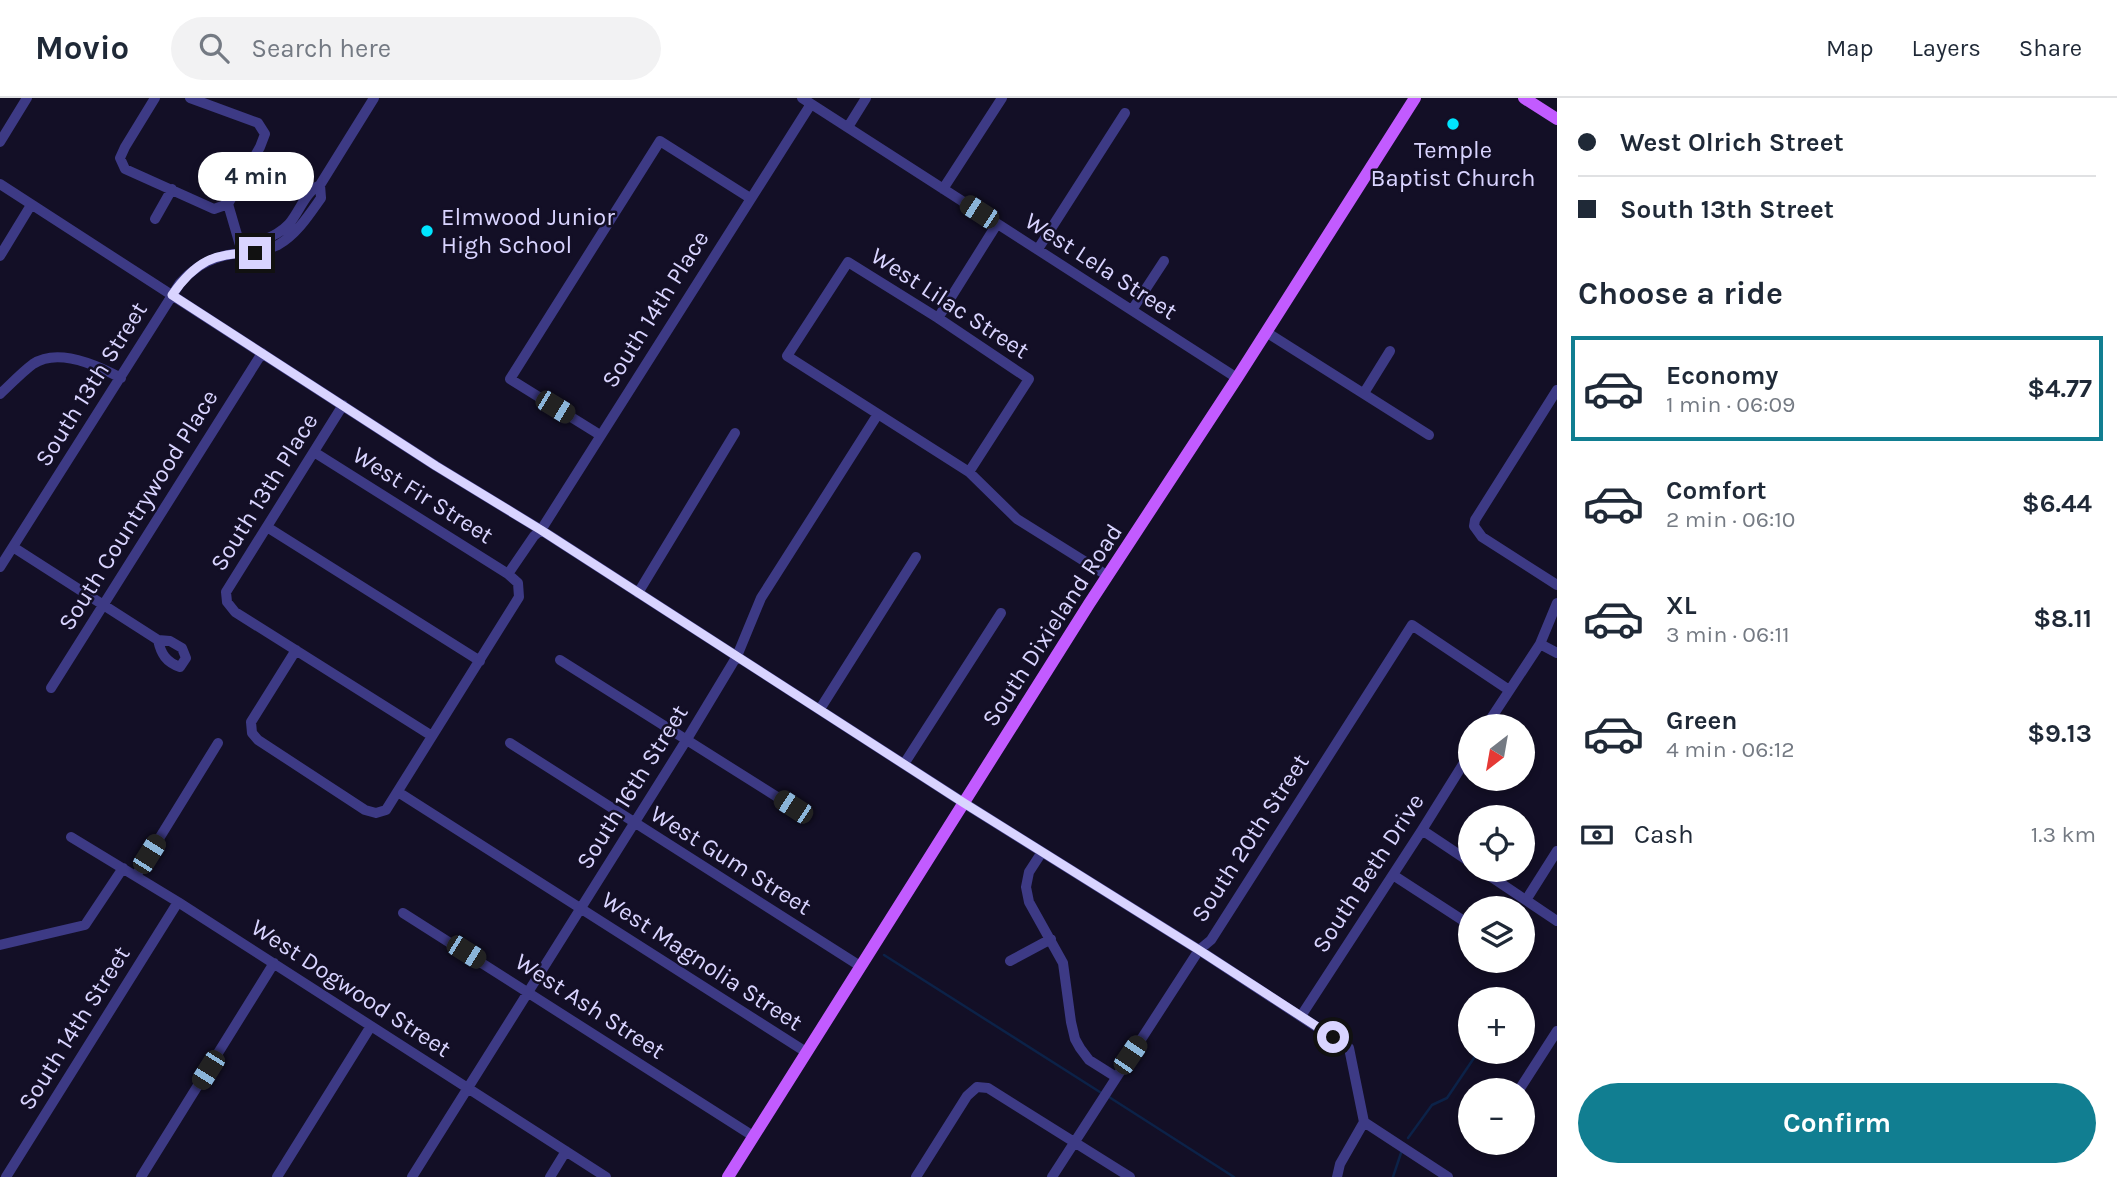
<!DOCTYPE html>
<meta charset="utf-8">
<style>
body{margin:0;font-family:Karla,sans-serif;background:#f2f2f3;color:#1f2937;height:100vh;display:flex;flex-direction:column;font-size:26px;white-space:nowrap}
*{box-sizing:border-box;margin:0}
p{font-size:23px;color:#747a83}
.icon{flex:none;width:38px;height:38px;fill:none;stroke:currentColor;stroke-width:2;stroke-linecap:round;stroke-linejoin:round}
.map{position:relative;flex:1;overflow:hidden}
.details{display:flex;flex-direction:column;background:#fff;width:560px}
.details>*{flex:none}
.hud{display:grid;align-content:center;height:154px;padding:0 21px;background:#fff}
.needle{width:46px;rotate:211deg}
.fabs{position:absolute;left:1458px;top:616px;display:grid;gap:14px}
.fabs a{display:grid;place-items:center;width:77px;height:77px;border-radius:50%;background:#fff;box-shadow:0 4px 10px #0003;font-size:35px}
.end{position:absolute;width:32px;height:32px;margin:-16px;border:9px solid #d9d4ff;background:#111;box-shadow:0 0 0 4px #111}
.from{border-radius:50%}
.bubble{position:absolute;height:49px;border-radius:24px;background:#fff;box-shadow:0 4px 10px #0003;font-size:23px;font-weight:700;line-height:49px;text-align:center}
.car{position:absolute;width:21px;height:42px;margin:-21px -10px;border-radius:9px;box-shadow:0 0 5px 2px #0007;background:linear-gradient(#222 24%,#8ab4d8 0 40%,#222 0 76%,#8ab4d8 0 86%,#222 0)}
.hud b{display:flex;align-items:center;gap:24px;height:66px;font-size:26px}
.hud b+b{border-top:2px solid #e0e1e3}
.hud i{width:18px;height:18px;background:#1f2937}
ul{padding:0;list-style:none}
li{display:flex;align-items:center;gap:21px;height:105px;margin:0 14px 10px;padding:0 7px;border:4px solid transparent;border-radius:0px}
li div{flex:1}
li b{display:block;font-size:26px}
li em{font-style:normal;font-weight:700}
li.on{border-color:#117e91}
li>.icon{width:63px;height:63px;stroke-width:1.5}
h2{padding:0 21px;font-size:32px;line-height:84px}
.pay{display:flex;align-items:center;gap:18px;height:77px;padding:0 21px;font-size:26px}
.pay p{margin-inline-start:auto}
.action{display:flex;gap:14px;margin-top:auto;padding:14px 21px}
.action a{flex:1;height:80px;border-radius:42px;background:#117e91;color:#fff;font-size:28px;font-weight:700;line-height:80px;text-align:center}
header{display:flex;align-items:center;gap:42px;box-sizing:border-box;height:98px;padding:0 35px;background:#fff;border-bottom:2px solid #e0e1e3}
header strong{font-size:33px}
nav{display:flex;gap:38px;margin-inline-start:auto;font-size:24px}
.search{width:490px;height:63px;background:#f2f2f3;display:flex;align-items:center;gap:18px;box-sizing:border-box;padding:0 24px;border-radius:38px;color:#747a83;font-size:26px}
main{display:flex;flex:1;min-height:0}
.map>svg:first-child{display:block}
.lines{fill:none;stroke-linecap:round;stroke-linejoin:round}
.stream{stroke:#0c2248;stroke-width:2.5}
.minor{stroke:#3d3a85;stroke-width:10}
.major{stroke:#c25bff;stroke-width:12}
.route{stroke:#d9d4ff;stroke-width:9}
.poi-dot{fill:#00e5ff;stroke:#130f26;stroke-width:2.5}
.labels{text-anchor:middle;stroke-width:5;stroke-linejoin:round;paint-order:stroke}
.poi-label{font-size:24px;fill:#d9d4ff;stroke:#130f26}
.street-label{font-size:24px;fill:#d9d4ff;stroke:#130f26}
</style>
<header>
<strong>Movio</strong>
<div class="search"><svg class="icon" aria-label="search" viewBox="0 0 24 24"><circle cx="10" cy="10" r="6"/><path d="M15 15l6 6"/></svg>Search here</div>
<nav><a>Map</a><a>Layers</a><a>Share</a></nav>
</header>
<main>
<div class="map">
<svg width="1557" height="1079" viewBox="0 0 1557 1079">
<rect width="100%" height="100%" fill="#130f26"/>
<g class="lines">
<path class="stream" d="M884,857L1103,996
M1109,999L1234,1079
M1408,1040L1432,1007L1447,1000L1478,954
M1393,1079L1402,1052"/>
<path class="minor" d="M155,0L125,49L120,60L125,71L214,111L228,106
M190,0L258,25L265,36L260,49L228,106
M802,0L1237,280
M848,29L866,0
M0,44L27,0
M0,86L436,368L541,432L964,705L1199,852L1349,950L1364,1024L1448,1079
M943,91L1002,0
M228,106L242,154
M155,121L172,91
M1038,151L1125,15
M242,154C258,141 275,141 289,126C300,113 305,94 320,87L374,0
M0,158L31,107
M1132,212L1164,163
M938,220L997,126
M1266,234L1429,337
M1557,292L1475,422L1474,428L1482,439L1557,487
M1364,295L1390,253
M0,296C11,286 21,275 33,266C58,249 97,267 121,280
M343,307L226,494L227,504L235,514L432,638
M600,337L510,281L660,43L750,100
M314,354L508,476
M969,374L1029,281L938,220L848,164L787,258L969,374L1017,421L1108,478
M267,429L480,563
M13,449L158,542L170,543L182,550L186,560L180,569C166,564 161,556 158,542
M0,469L180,185C197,166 216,157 241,155C254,154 266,153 278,147C297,136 309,117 321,100L320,87
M638,495L735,335
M1540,546L1557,555
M296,552L251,624L252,635L258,642L365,712L376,715L386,712L519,499L518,485L508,476L534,438L541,432L811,6
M560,562L793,709
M51,590L262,255
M820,611L916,459
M1486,628L1540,546L1557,505
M510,645L860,868
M904,666L1001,515
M398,694L806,954
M1422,732L1470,764
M71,739L178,804L606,1079
M1042,754L1029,774L1026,789L1029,804L1063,865L1071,924L1075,941L1080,950L1089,962L1116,979
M1481,772L1557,823
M1393,777L1470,827
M136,778L218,645
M1526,802L1557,753
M403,815L753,1038
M0,847L85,827L123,770
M1010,863L1051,841
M1301,918L1422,732L1470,655
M1519,992L1557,933
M6,1079L178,804
M141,1079L274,865
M277,1079L371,928
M412,1079L687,641L737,558L761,500L878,316
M550,1079L566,1053
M916,1079L967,998L977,989L988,990L1130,1079
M1052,1079L1199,852L1211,842L1412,527L1509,592
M1337,1079L1340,1066L1364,1024"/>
<path class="major" d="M1524,0L1557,21
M728,1079L1089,506L1237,280L1415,0"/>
</g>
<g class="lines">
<path class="route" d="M255,155C214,154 195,164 172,197L436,368L541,432L964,705L1199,852L1333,939"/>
</g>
<g class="poi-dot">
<circle cx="1453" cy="26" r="7"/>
<circle cx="427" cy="133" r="7"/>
</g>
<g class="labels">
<g class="poi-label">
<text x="1453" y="60">Temple<tspan x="1453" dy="28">Baptist Church</tspan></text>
<text x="441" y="127" text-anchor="start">Elmwood Junior<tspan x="441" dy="28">High School</tspan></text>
</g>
<g class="street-label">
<text transform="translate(1101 168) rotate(33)" y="8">West Lela Street</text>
<text transform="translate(950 205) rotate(33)" y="8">West Lilac Street</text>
<text transform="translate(655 211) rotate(-58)" y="8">South 14th Place</text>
<text transform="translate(91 286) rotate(-58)" y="8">South 13th Street</text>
<text transform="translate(264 394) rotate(-58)" y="8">South 13th Place</text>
<text transform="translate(423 397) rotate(32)" y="8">West Fir Street</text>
<text transform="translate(138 412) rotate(-58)" y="8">South Countrywood Place</text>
<text transform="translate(1052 527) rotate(-57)" y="8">South Dixieland Road</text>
<text transform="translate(632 689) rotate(-58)" y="8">South 16th Street</text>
<text transform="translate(1250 740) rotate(-57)" y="8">South 20th Street</text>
<text transform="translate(731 762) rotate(32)" y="8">West Gum Street</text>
<text transform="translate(1368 775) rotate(-57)" y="8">South Beth Drive</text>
<text transform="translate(702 863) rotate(33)" y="8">West Magnolia Street</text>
<text transform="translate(351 890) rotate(33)" y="8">West Dogwood Street</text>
<text transform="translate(590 908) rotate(33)" y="8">West Ash Street</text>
<text transform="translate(74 930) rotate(-58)" y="8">South 14th Street</text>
</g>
</g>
</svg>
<div class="fabs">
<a><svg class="needle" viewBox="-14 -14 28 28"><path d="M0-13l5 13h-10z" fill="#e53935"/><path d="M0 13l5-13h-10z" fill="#747a83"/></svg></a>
<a><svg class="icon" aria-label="locate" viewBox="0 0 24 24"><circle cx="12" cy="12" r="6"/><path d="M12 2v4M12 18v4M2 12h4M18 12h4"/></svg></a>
<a><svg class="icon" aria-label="layers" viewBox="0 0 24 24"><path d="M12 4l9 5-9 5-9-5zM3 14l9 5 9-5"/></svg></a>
<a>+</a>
<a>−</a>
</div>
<i class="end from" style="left:1333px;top:939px"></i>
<i class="end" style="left:255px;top:155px"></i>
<div class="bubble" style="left:198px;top:54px;width:116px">4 min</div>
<i class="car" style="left:979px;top:114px;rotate:303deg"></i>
<i class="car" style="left:555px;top:309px;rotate:121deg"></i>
<i class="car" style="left:793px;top:709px;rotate:303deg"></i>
<i class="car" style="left:149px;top:756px;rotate:32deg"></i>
<i class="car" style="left:466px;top:854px;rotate:122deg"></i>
<i class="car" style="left:1130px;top:957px;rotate:34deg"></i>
<i class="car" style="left:208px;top:972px;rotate:212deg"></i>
</div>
<section class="details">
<div class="hud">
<b><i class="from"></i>West Olrich Street</b>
<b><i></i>South 13th Street</b>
</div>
<h2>Choose a ride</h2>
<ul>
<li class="on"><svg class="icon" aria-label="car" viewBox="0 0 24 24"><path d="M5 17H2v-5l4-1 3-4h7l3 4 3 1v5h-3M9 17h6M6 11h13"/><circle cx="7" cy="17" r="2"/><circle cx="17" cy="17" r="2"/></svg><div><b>Economy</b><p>1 min · 06:09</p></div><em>$4.77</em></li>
<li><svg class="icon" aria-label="car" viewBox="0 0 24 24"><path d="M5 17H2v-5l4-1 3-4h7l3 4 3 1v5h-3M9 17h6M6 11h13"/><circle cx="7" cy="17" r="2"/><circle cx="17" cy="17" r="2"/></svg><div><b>Comfort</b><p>2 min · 06:10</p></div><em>$6.44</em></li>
<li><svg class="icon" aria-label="car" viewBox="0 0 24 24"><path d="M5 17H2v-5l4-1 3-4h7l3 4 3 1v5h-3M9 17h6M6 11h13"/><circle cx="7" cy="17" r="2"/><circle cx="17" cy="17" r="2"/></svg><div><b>XL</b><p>3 min · 06:11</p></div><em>$8.11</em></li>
<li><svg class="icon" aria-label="car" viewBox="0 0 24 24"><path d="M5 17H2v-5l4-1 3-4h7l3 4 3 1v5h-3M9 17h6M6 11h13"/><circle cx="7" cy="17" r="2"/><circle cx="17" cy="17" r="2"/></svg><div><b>Green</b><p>4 min · 06:12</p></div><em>$9.13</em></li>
</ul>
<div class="pay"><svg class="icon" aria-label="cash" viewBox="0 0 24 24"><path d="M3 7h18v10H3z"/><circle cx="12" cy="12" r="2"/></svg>Cash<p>1.3 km</p></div>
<div class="action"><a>Confirm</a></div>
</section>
</main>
